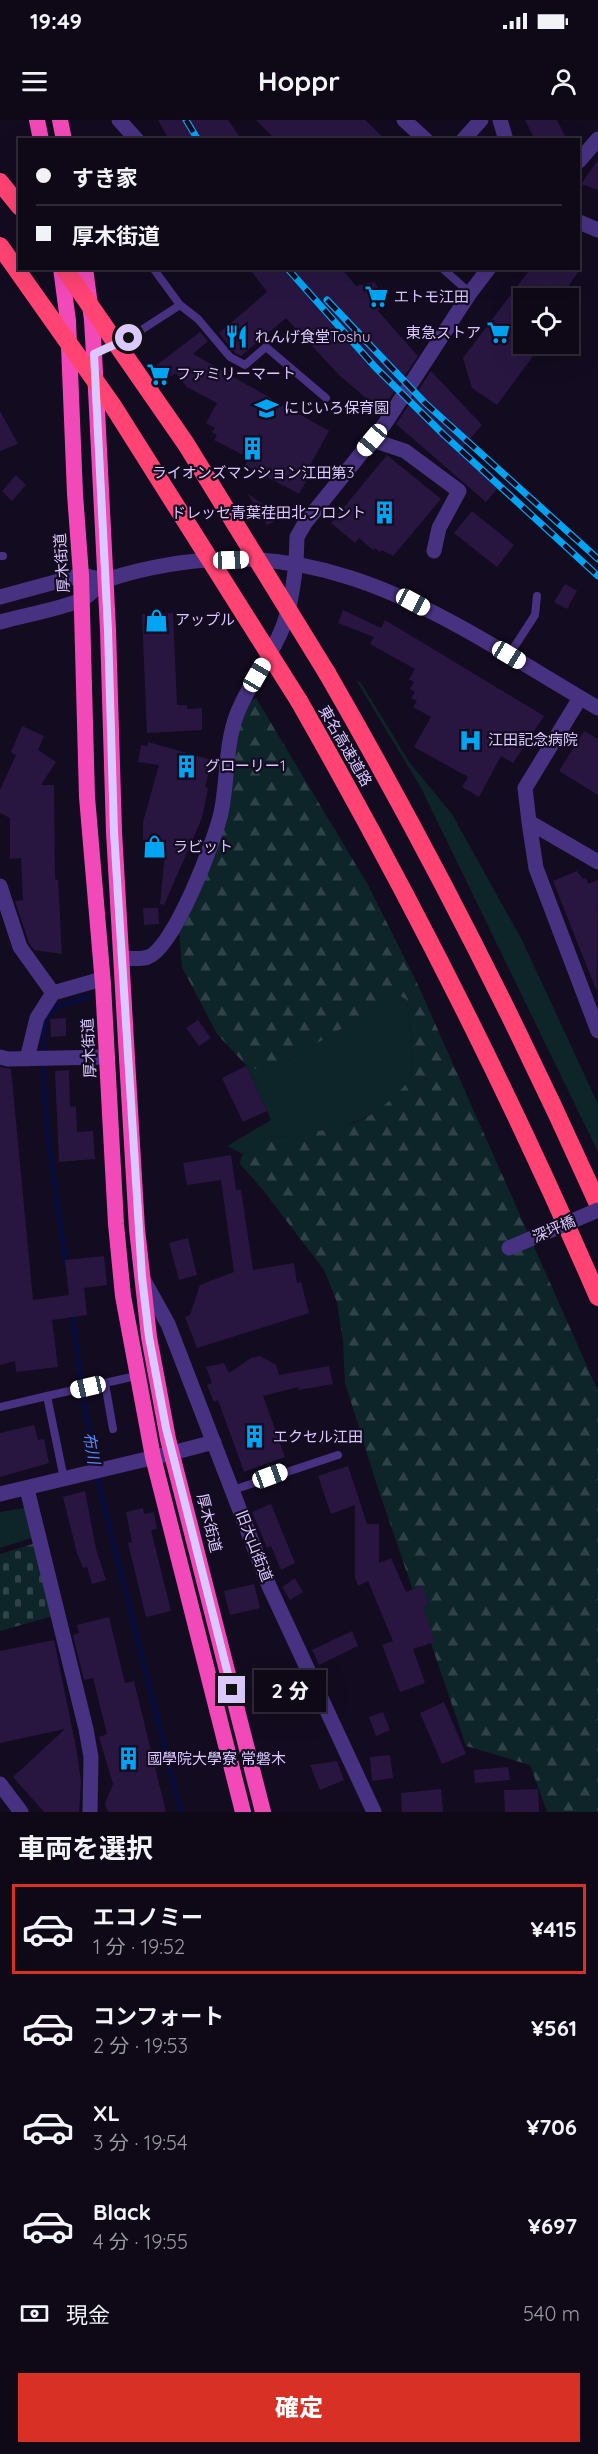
<!DOCTYPE html>
<html lang="ja">
<meta charset="utf-8">
<style>
body{margin:0;font-family:Quicksand,"Noto Sans JP",sans-serif;background:#171120;color:#f1f3f6;height:100vh;display:flex;flex-direction:column;font-size:22px;white-space:nowrap}
*{box-sizing:border-box;margin:0}
p{font-size:20px;color:#9b9aa1}
.icon{flex:none;width:33px;height:33px;fill:none;stroke:currentColor;stroke-width:2;stroke-linecap:round;stroke-linejoin:round}
.map{position:relative;height:1692px;overflow:hidden}
.details{display:flex;flex-direction:column;background:#0e0817;flex:1}
.details>*{flex:none}
.banner{position:absolute;left:18px;top:18px;width:562px;height:132px;border-radius:0px;box-shadow:0 6px 24px #0002,0 0 0 2px #2e2936;display:grid;align-content:center;height:132px;padding:0 18px;background:#0e0817}
.buttons{position:absolute;left:513px;top:168px;display:grid;gap:12px}
.buttons a{display:grid;place-items:center;width:66px;height:66px;border-radius:0px;background:#0e0817;box-shadow:0 6px 24px #0002,0 0 0 2px #2e2936;font-size:30px}
.end{position:absolute;width:27px;height:27px;margin:-14px;border:8px solid #dbc8ff;background:#111;box-shadow:0 0 0 3px #111}
.from{border-radius:50%}
.bubble{position:absolute;height:42px;border-radius:0px;background:#0e0817;box-shadow:0 6px 24px #0002,0 0 0 2px #2e2936;font-size:20px;font-weight:800;line-height:42px;text-align:center}
.car{position:absolute;width:18px;height:36px;margin:-18px -9px;border-radius:8px;box-shadow:0 0 4px 2px #0007;background:linear-gradient(#fff 24%,#345 0 40%,#fff 0 76%,#345 0 86%,#fff 0)}
.banner b{display:flex;align-items:center;gap:21px;height:57px;font-size:22px}
.banner b+b{border-top:2px solid #2e2936}
.banner i{width:15px;height:15px;background:#f1f3f6}
ul{padding:0;list-style:none}
li{display:flex;align-items:center;gap:18px;height:90px;margin:0 12px 9px;padding:0 6px;border:3px solid transparent;border-radius:0px}
li div{flex:1}
li b{display:block;font-size:22px}
li em{font-style:normal;font-weight:800}
li.on{border-color:#d93025}
li>.icon{width:54px;height:54px;stroke-width:1.5}
h2{padding:0 18px;font-size:27px;line-height:72px}
.pay{display:flex;align-items:center;gap:15px;height:66px;padding:0 18px;font-size:22px}
.pay p{margin-inline-start:auto}
.primary-button{display:flex;gap:12px;margin-top:auto;padding:12px 18px}
.primary-button a{flex:1;height:69px;border-radius:0px;background:#d93025;color:#fff;font-size:24px;font-weight:800;line-height:69px;text-align:center}
.status{display:flex;justify-content:space-between;align-items:center;height:42px;padding:0 30px;background:#0e0817;direction:ltr}
.status svg{height:16px;fill:currentColor}
header{display:flex;justify-content:space-between;align-items:center;height:78px;padding:0 18px;background:#0e0817;font-size:27px;font-weight:800}
.map>svg:first-child{display:block}
.green{fill:#0d2429}
.forest{fill:url(#forest-firs)}
.cemetery{fill:url(#cemetery-stones)}
.lines{fill:none;stroke-linecap:round;stroke-linejoin:round}
.stream{stroke:#060d3d;stroke-width:5}
.building{fill:#281641}
.service{stroke:#473281;stroke-width:8}
.minor{stroke:#473281;stroke-width:15}
.tertiary{stroke:#473281;stroke-width:15}
.trunk{stroke:#f249b9;stroke-width:16}
.motorway{stroke:#ff4373;stroke-width:18}
.rail-casing{stroke:#00a4f3;stroke-width:7}
.rail{stroke:#130b1f;stroke-width:4.5;stroke-dasharray:14;stroke-linecap:butt}
.minor-bridge{stroke:#473281;stroke-width:15}
.motorway-bridge{stroke:#ff4373;stroke-width:18}
.route{stroke:#dbc8ff;stroke-width:8}
.labels{text-anchor:middle;stroke-width:4.5;stroke-linejoin:round;paint-order:stroke}
.poi-label{font-size:15px;fill:#dbc8ff;stroke:#130b1f;text-anchor:start}
.street-label{font-size:15px;fill:#dbc8ff;stroke:#130b1f}
.water-label{font-size:16px;font-style:italic;fill:#568aff;stroke:#130b1f}
</style>
<div class="status"><b>19:49</b><svg viewBox="0 0 49 12"><path d="M0 12V9h3v3zM5 12V6h3v6zM10 12V3h3v9zM15 12V0h3v12zM26 1h20v11H26zM47 4h2v5h-2z"/></svg></div>
<header><svg class="icon" aria-label="menu" viewBox="0 0 24 24"><path d="M4 6h16M4 12h16M4 18h16"/></svg>Hoppr<svg class="icon" aria-label="person" viewBox="0 0 24 24"><circle cx="12" cy="8" r="4"/><path d="M4 21q1-7 8-7t8 7"/></svg></header>
<div class="map">
<svg width="598" height="1692" viewBox="0 0 598 1692">
<defs>
<pattern id="forest-firs" width="22" height="20" patternUnits="userSpaceOnUse" patternTransform="scale(1.5)"><rect width="22" height="20" fill="#0d2429"/><path d="M5 1l3.5 6h-7zM16 11l3.5 6h-7z" fill="#304249"/></pattern>
<pattern id="cemetery-stones" width="16" height="16" patternUnits="userSpaceOnUse" patternTransform="scale(1.5)"><rect width="16" height="16" fill="#0d2429"/><path d="M2 7V4a2 2 0 0 1 4 0v3zM10 15v-3a2 2 0 0 1 4 0v3z" fill="#304249"/></pattern>
</defs>
<rect width="100%" height="100%" fill="#130b1f"/>
<path class="green" d="M356,560L361,563L410,643L452,694L522,820L598,984V1032L421,668Z
M400,874L407,880C409,896 416,945 410,958C391,996 339,1010 300,1015C278,1018 257,1016 242,1034L227,1026L271,1000L245,944L262,951L285,942Z
M24,1388L32,1418L0,1428V1392Z"/>
<path class="forest" d="M256,578L368,765L418,865L598,1271V1692H547L530,1645L466,1626L375,1359L345,1263L343,1221L337,1182L324,1150L263,1070L240,1044C244,1013 281,1019 304,1014C321,1011 338,1007 354,1003C371,998 401,974 410,958C416,945 409,896 407,880L399,875L285,942L262,952L245,944L217,914L182,847L179,810L194,768L226,704L234,623L245,584Z"/>
<path class="cemetery" d="M36,1423L53,1496L0,1511V1434Z"/>
<g class="lines">
<path class="stream" d="M66,1145C56,1064 37,980 45,898L56,887L89,876
M72,1193L83,1277L99,1365L181,1692"/>
</g>
<path class="building" d="M158,0H228L242,20H169Z
M256,0H365L386,20H276Z
M525,0H557L567,20H535Z
M598,40V70L581,64Z
M249,148H341L356,166L374,162L388,181L378,191L418,236L381,291L339,255L286,198L241,236L235,233L219,213L267,172Z
M531,148H581L560,178H524V224H542L497,285L472,268L463,238Z
M200,212L208,221L193,234L329,311L309,347L313,349L299,374L245,345L249,338L214,320L217,315L212,312L215,308L206,303L217,283L187,267L176,253L158,264L149,251Z
M431,251L482,305L463,327L502,363L486,382L396,304Z
M0,291L18,324L0,331Z
M387,335L441,379L393,436L382,430L380,432L375,428L373,430L359,418L355,423L331,403Z
M16,355L26,365L12,381L2,371Z
M247,373L282,398L267,405Z
M472,391L514,425L497,447L454,413Z
M565,464L577,471L567,489L554,482Z
M343,490L381,508L385,500L544,596L513,643L501,636L479,677L462,667L468,657L414,627L431,597L413,587L417,581L411,578L415,572L410,569L414,562L409,559L415,549L370,524L374,517L338,503Z
M173,493L177,585H187V589L202,588V610L147,613L142,494Z
M22,606L44,616L38,630L56,642L41,665H54L55,759L58,760L62,834L34,830L29,823L15,781L23,780L21,738L10,739V698L0,693V670L16,635L11,632Z
M584,611L598,619V675L559,651Z
M148,622L212,640L205,667L208,668L202,698L164,785L160,784L165,733H143V702L159,645L138,642L141,625L148,626Z
M577,751L583,759L586,758L588,764L598,760L597,872L553,761Z
M143,788H158L159,804L144,805Z
M66,898V916L51,917L50,899Z
M198,900L211,918L199,926L186,908Z
M246,946L267,991L243,1002L222,958Z
M0,947L11,949L33,1180L69,1175L65,1140L104,1136L107,1165L84,1168L87,1195L52,1200L58,1247L16,1252L15,1241L0,1245Z
M69,950L70,987L76,986L77,1012L93,1011L95,1039L59,1042L55,951Z
M231,1035L236,1070H241L253,1150L294,1143L297,1163L301,1162L309,1193L197,1228L185,1197L190,1195L200,1165L234,1152L221,1060L187,1065L183,1043Z
M188,1118L197,1155L179,1160L169,1123Z
M260,1236L276,1245L279,1255L329,1246L333,1264L299,1270L298,1267L263,1276L285,1337L244,1352L218,1280L214,1282L207,1265L212,1263L206,1247L224,1243L229,1253L251,1238Z
M34,1305L38,1320L44,1319L49,1343L0,1357V1313Z
M348,1346L367,1404H379V1443L391,1438L406,1472L422,1466L428,1484L423,1486L435,1522L413,1529L425,1563L400,1572L382,1525L393,1521L368,1461L358,1466L355,1457V1385L331,1394L318,1356Z
M85,1371L96,1429L106,1460L92,1464L87,1447L83,1448L77,1433L63,1377Z
M271,1384L295,1443L281,1450L271,1426L267,1428L252,1392Z
M143,1388L144,1394L154,1392L157,1409L151,1410L171,1491L146,1497L128,1423L132,1422L126,1392Z
M295,1458L303,1472L290,1480L282,1467Z
M254,1464L260,1488L230,1495L224,1471Z
M109,1497L125,1563L134,1561L166,1692H108L105,1684L113,1664L99,1617L107,1614L93,1558L84,1560L73,1515L79,1513L77,1505Z
M352,1511L358,1526L319,1545L312,1530Z
M54,1520L77,1632L81,1662L79,1692H44L13,1657L65,1609L0,1623V1531Z
M444,1582L466,1634L442,1644L420,1593Z
M383,1592L390,1610L376,1616L369,1597Z
M390,1635L393,1658L372,1661L370,1637Z
M337,1641L344,1660L320,1670L310,1645Z
M508,1647L510,1660L475,1663L474,1650Z
M441,1669L443,1692H402L401,1673Z
M538,1669L539,1692H505L504,1670Z"/>
<g class="lines">
<path class="service" d="M153,148L180,185L198,199L230,237L245,245L266,227L326,278
M442,148L470,173
M92,234L129,218L180,185
M0,436H3
M509,535L535,495L537,476
M105,1263L113,1309
M47,1276L136,1256
M0,1287L47,1276L64,1359
M233,1370L338,1335"/>
<path class="minor" d="M119,0L137,20
M404,0L426,20
M463,20L481,0
M579,41L598,19
M372,320L405,331L459,371L439,408L434,431
M580,578L525,668L529,702L598,742
M529,702L536,748L598,911
M0,766L20,827L53,873L102,859
M121,838C129,838 141,840 148,837C174,828 215,720 221,693C228,660 225,625 237,594C247,568 264,546 276,522C289,498 293,469 296,443
M0,937L8,939L107,937
M27,939L37,898L53,873
M143,1159L168,1204L269,1466L374,1692
M172,1333L214,1322
M27,1369L86,1609L91,1637L90,1692
M0,1664L21,1692"/>
<path class="tertiary" d="M500,0L506,20
M579,102L598,110
M296,443L297,417L305,403L384,305L470,173L489,148
M0,477L81,455L106,460
M0,502C26,495 54,490 79,481C89,477 96,467 104,462C110,458 119,456 126,454C321,402 439,495 598,588
M0,1374L172,1333"/>
<path class="trunk" d="M37,0L41,20
M60,0L64,20
M61,148L68,201L75,374L81,455L87,677L103,864L116,1104L123,1176L153,1337L243,1692
M85,148L92,200L96,270L108,510L114,712L127,939L137,1109L149,1217L168,1319L263,1692"/>
<path class="motorway" d="M0,62L20,87
M327,553C426,725 517,903 598,1084
M299,581C409,774 510,973 598,1177"/>
<defs>
<path id="rail" d="M186,0L198,20
M287,148L375,247L444,315L598,456
M327,180L425,283L598,439"/>
</defs>
<use href="#rail" class="rail-casing"/>
<use href="#rail" class="rail"/>
<path class="minor-bridge" d="M509,1128L598,1090"/>
<path class="motorway-bridge" d="M0,126L113,286L299,581
M64,148L186,324L327,553"/>
</g>
<g class="lines">
<path class="route" d="M129,218L94,234L108,510L114,712L142,1157L149,1217L166,1308L232,1570"/>
</g>
<defs>
<symbol id="supermarket-bare" viewBox="-9 -9 18 18"><path d="M-6-5.5h2.5l.6 2H6L4.5 2H-2.5L-4.4-4H-6ZM-1.5 3.2a1.3 1.3 0 1 0 .1 0ZM3 3.2a1.3 1.3 0 1 0 .1 0Z" fill="#00a4f3" stroke="#130b1f" stroke-width="2.5" paint-order="stroke"/></symbol>
<symbol id="restaurant-bare" viewBox="-9 -9 18 18"><path d="M-5-6h1v4h1v-4h1v4h1v-4h1v5L-1.5 .5V6h-2V.5L-5-1ZM5-6V6H3V1.5H1.5Q1.5-4 5-6Z" fill="#00a4f3" stroke="#130b1f" stroke-width="2.5" paint-order="stroke"/></symbol>
<symbol id="school-bare" viewBox="-9 -9 18 18"><path d="M0-5L7-2L0 1L-7-2ZM-4 1L0 2.5L4 1V4Q0 6-4 4Z" fill="#00a4f3" stroke="#130b1f" stroke-width="2.5" paint-order="stroke"/></symbol>
<symbol id="building-bare" viewBox="-9 -9 18 18"><path d="M-4-6H4V6H1V3H-1V6H-4ZM-2.5-4.3h1.7v1.8h-1.7ZM.8-4.3h1.7v1.8H.8ZM-2.5-1h1.7V.8h-1.7ZM.8-1h1.7V.8H.8Z" fill="#00a4f3" stroke="#130b1f" stroke-width="2.5" paint-order="stroke"/></symbol>
<symbol id="shop-bare" viewBox="-9 -9 18 18"><path d="M-5-2.5h2.3a2.7 3.5 0 0 1 5.4 0H5L5.5 6h-11ZM-1.5-2.5h3a1.5 2.3 0 0 0-3 0Z" fill="#00a4f3" stroke="#130b1f" stroke-width="2.5" paint-order="stroke"/></symbol>
<symbol id="hospital-bare" viewBox="-9 -9 18 18"><path d="M-5-5h3v3.5h4V-5h3V5h-3V1.5h-4V5h-3Z" fill="#00a4f3" stroke="#130b1f" stroke-width="2.5" paint-order="stroke"/></symbol>
</defs>
<g fill-rule="evenodd">
<use href="#supermarket-bare" x="360" y="160" width="33" height="33"/>
<use href="#supermarket-bare" x="482" y="196" width="33" height="33"/>
<use href="#restaurant-bare" x="220" y="200" width="33" height="33"/>
<use href="#supermarket-bare" x="142" y="238" width="33" height="33"/>
<use href="#school-bare" x="250" y="272" width="33" height="33"/>
<use href="#building-bare" x="236" y="312" width="33" height="33"/>
<use href="#building-bare" x="368" y="376" width="33" height="33"/>
<use href="#shop-bare" x="140" y="484" width="33" height="33"/>
<use href="#hospital-bare" x="454" y="604" width="33" height="33"/>
<use href="#building-bare" x="170" y="630" width="33" height="33"/>
<use href="#shop-bare" x="138" y="710" width="33" height="33"/>
<use href="#building-bare" x="238" y="1300" width="33" height="33"/>
<use href="#building-bare" x="112" y="1622" width="33" height="33"/>
</g>
<g class="labels">
<g class="poi-label">
<text x="394" y="182">エトモ江田</text>
<text x="481" y="218" text-anchor="end">東急ストア</text>
<text x="255" y="222">れんげ食堂Toshu</text>
<text x="176" y="259">ファミリーマート</text>
<text x="284" y="293">にじいろ保育園</text>
<text x="253" y="358" text-anchor="middle">ライオンズマンション江田第3</text>
<text x="366" y="398" text-anchor="end">ドレッセ青葉荏田北フロント</text>
<text x="175" y="505">アップル</text>
<text x="488" y="625">江田記念病院</text>
<text x="205" y="651">グローリー1</text>
<text x="173" y="732">ラビット</text>
<text x="273" y="1322">エクセル江田</text>
<text x="147" y="1644">國學院大學寮 常磐木</text>
</g>
<g class="street-label">
<text transform="translate(62 443) rotate(-94)" y="5">厚木街道</text>
<text transform="translate(345 626) rotate(60)" y="5">東名高速道路</text>
<text transform="translate(89 928) rotate(-93)" y="5">厚木街道</text>
<text transform="translate(554 1109) rotate(-23)" y="5">深坪橋</text>
<text transform="translate(209 1403) rotate(76)" y="5">厚木街道</text>
<text transform="translate(254 1426) rotate(69)" y="5">旧大山街道</text>
</g>
<g class="water-label">
<text transform="translate(92 1328) rotate(80)" y="6">布川</text>
</g>
</g>
</svg>
<div class="buttons">
<a><svg class="icon" aria-label="locate" viewBox="0 0 24 24"><circle cx="12" cy="12" r="6"/><path d="M12 2v4M12 18v4M2 12h4M18 12h4"/></svg></a>
</div>
<i class="end from" style="left:129px;top:218px"></i>
<i class="end" style="left:232px;top:1570px"></i>
<div class="bubble" style="left:254px;top:1550px;width:72px">2 分</div>
<i class="car" style="left:372px;top:320px;rotate:220deg"></i>
<i class="car" style="left:231px;top:440px;rotate:88deg"></i>
<i class="car" style="left:413px;top:482px;rotate:118deg"></i>
<i class="car" style="left:509px;top:535px;rotate:121deg"></i>
<i class="car" style="left:257px;top:555px;rotate:30deg"></i>
<i class="car" style="left:88px;top:1267px;rotate:257deg"></i>
<i class="car" style="left:270px;top:1356px;rotate:70deg"></i>
<div class="banner">
<b><i class="from"></i>すき家</b>
<b><i></i>厚木街道</b>
</div>
</div>
<section class="details">
<h2>車両を選択</h2>
<ul>
<li class="on"><svg class="icon" aria-label="car" viewBox="0 0 24 24"><path d="M5 17H2v-5l4-1 3-4h7l3 4 3 1v5h-3M9 17h6M6 11h13"/><circle cx="7" cy="17" r="2"/><circle cx="17" cy="17" r="2"/></svg><div><b>エコノミー</b><p>1 分 · 19:52</p></div><em>¥415</em></li>
<li><svg class="icon" aria-label="car" viewBox="0 0 24 24"><path d="M5 17H2v-5l4-1 3-4h7l3 4 3 1v5h-3M9 17h6M6 11h13"/><circle cx="7" cy="17" r="2"/><circle cx="17" cy="17" r="2"/></svg><div><b>コンフォート</b><p>2 分 · 19:53</p></div><em>¥561</em></li>
<li><svg class="icon" aria-label="car" viewBox="0 0 24 24"><path d="M5 17H2v-5l4-1 3-4h7l3 4 3 1v5h-3M9 17h6M6 11h13"/><circle cx="7" cy="17" r="2"/><circle cx="17" cy="17" r="2"/></svg><div><b>XL</b><p>3 分 · 19:54</p></div><em>¥706</em></li>
<li><svg class="icon" aria-label="car" viewBox="0 0 24 24"><path d="M5 17H2v-5l4-1 3-4h7l3 4 3 1v5h-3M9 17h6M6 11h13"/><circle cx="7" cy="17" r="2"/><circle cx="17" cy="17" r="2"/></svg><div><b>Black</b><p>4 分 · 19:55</p></div><em>¥697</em></li>
</ul>
<div class="pay"><svg class="icon" aria-label="cash" viewBox="0 0 24 24"><path d="M3 7h18v10H3z"/><circle cx="12" cy="12" r="2"/></svg>現金<p>540 m</p></div>
<div class="primary-button"><a>確定</a></div>
</section>
